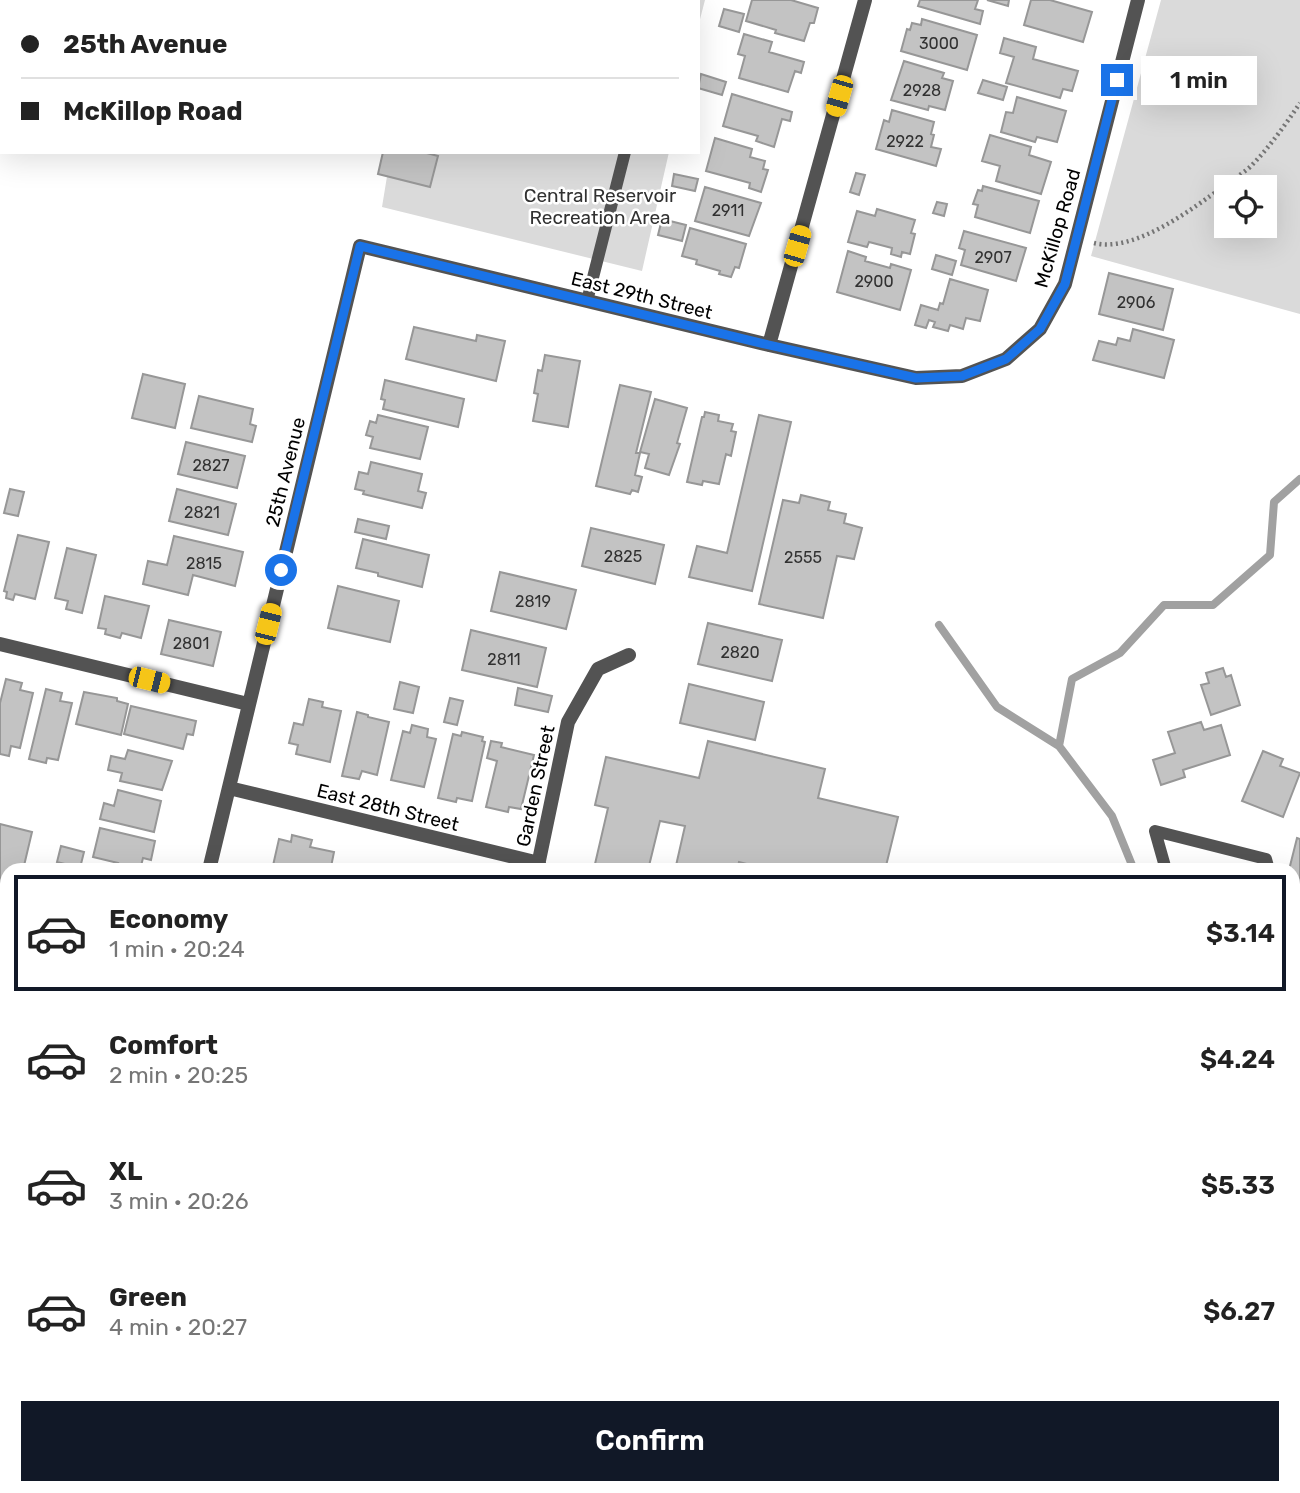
<!DOCTYPE html>
<meta charset="utf-8">
<style>
body{margin:0;font-family:Rubik,sans-serif;background:#f2f2f2;color:#222;height:100vh;display:flex;flex-direction:column;font-size:26px;white-space:nowrap}
*{box-sizing:border-box;margin:0}
p{font-size:23px;color:#767676}
.icon{flex:none;width:38px;height:38px;fill:none;stroke:currentColor;stroke-width:2;stroke-linecap:round;stroke-linejoin:round}
.map{position:relative;flex:1;overflow:hidden}
.sheet{position:absolute;left:0px;top:863px;width:1300px;height:632px;display:flex;flex-direction:column;background:#fff;border-radius:21px 21px 0 0;box-shadow:0 7px 28px #0002}
.sheet>*{flex:none}
.hud{position:absolute;left:0px;top:0px;width:700px;height:154px;box-shadow:0 7px 28px #0002;display:grid;align-content:center;height:154px;padding:0 21px;background:#fff}
.controls{position:absolute;left:1214px;top:175px;display:grid;gap:14px}
.controls a{display:grid;place-items:center;width:63px;height:63px;border-radius:0px;background:#fff;box-shadow:0 7px 28px #0002;font-size:35px}
.end{position:absolute;width:32px;height:32px;margin:-16px;border:9px solid #1a73e8;background:#fff;box-shadow:0 0 0 4px #fff}
.from{border-radius:50%}
.bubble{position:absolute;height:49px;border-radius:0px;background:#fff;box-shadow:0 7px 28px #0002;font-size:23px;font-weight:600;line-height:49px;text-align:center}
.car{position:absolute;width:21px;height:42px;margin:-21px -10px;border-radius:9px;box-shadow:0 0 5px 2px #0007;background:linear-gradient(#f5c518 24%,#345 0 40%,#f5c518 0 76%,#345 0 86%,#f5c518 0)}
.hud b{display:flex;align-items:center;gap:24px;height:66px;font-size:26px}
.hud b+b{border-top:2px solid #e0e0e0}
.hud i{width:18px;height:18px;background:#222}
ul{padding:12px 0 0;list-style:none}
li{display:flex;align-items:center;gap:21px;height:116px;margin:0 14px 10px;padding:0 7px;border:4px solid transparent;border-radius:0px}
li div{flex:1}
li b{display:block;font-size:26px}
li em{font-style:normal;font-weight:600}
li.selected{border-color:#111827}
li>.icon{width:63px;height:63px;stroke-width:1.5}
.action{display:flex;gap:14px;margin-top:auto;padding:14px 21px}
.action a{flex:1;height:80px;border-radius:0px;background:#111827;color:#fff;font-size:28px;font-weight:600;line-height:80px;text-align:center}
.map>svg:first-child{display:block}
.green{fill:#dadada;fill-rule:evenodd}
.lines{fill:none;stroke-linecap:round;stroke-linejoin:round}
.stream{stroke:#a1a1a1;stroke-width:8}
.building{fill:#c3c3c3;stroke:#979797;stroke-width:2}
.path{stroke:#757575;stroke-width:4.5;stroke-dasharray:2 3.5;stroke-linecap:butt}
.service{stroke:#535353;stroke-width:12}
.minor{stroke:#535353;stroke-width:14}
.route{stroke:#1a73e8;stroke-width:9}
.labels{text-anchor:middle;stroke-width:5;stroke-linejoin:round;paint-order:stroke}
.number-label{font-size:16px;fill:#313131}
.park-label{font-size:19px;fill:#313131;stroke:#fff}
.street-label{font-size:19px;fill:#000;stroke:#fff}
</style>
<div class="map">
<svg width="1300" height="1493" viewBox="0 0 1300 1493">
<rect width="100%" height="100%" fill="#fff"/>
<path class="green" d="M421,0H705L698,27V2H421Z
M1161,0H1300V314L1091,256ZM1265,187V226H1227V187Z
M391,152H669L642,271L382,207Z
M806,1488H978L976,1493H804Z"/>
<g class="lines">
<path class="stream" d="M939,625L997,707L1059,746
M1134,870L1112,816L1059,746L1072,679L1120,653L1164,605H1213L1270,555L1274,502L1300,479
M1081,1488V1493"/>
</g>
<path class="building" d="M752,0H791L818,8L814,23H810L804,41L775,33L776,30L746,21Z
M920,0H978L975,9L983,11L980,24L918,6Z
M987,0H1009L1008,6Z
M1031,0H1050L1092,12L1083,42L1024,25Z
M724,9L744,14L739,32L719,26Z
M922,19L977,35L967,70L901,51L907,29L910,30L912,23L921,25Z
M744,34L772,42L769,52L804,62L801,73L795,71L788,92L739,78L745,56L738,54Z
M1004,38L1036,47L1033,59L1078,71L1072,91L1063,89L1060,98L1006,83L1014,57L1000,53Z
M904,61L944,73L942,78L953,81L945,110L929,106L928,110L891,100Z
M701,74L726,82L722,95L698,88Z
M983,80L1007,87L1003,100L978,93Z
M732,94L792,112L790,121L782,119L774,147L756,141L758,136L723,126Z
M1017,97L1066,111L1057,142L1037,137L1035,142L1001,132L1006,112L1013,113Z
M892,110L934,122L931,134L934,135L931,147L941,149L936,166L876,149L884,120L889,122Z
M990,135L1031,147L1029,155L1051,162L1041,194L996,181L1000,166L982,161Z
M715,138L752,149L750,157L765,161L763,169L768,170L761,192L749,188L750,183L706,171Z
M383,152H423L438,156L430,187L378,174Z
M856,173L865,175L859,195L850,192Z
M674,174L698,179L695,191L672,186Z
M983,186L1039,201L1030,233L975,217L978,205L973,204L978,190L982,191Z
M705,187L761,203L749,236L695,221Z
M937,202L947,204L944,216L933,213Z
M877,209L915,220L911,233L915,234L910,254L902,252L901,257L891,254L892,248L869,242L867,247L848,242L857,211L875,216Z
M662,219L686,225L682,241L658,235Z
M690,228L746,244L739,268L735,267L731,277L719,274L720,271L696,264L697,260L682,256Z
M964,231L1026,248L1016,281L961,265L965,250L959,248Z
M848,251L866,257L865,261L890,268L891,264L911,270L900,310L837,292Z
M936,255L956,261L952,275L932,269Z
M1109,273L1173,289L1163,330L1099,314Z
M950,279L988,290L980,321L966,318L963,329L950,325L948,331L933,327L935,322L929,320L926,328L915,325L921,305L938,310L940,303L943,304Z
M414,327L476,341L477,335L505,341L496,381L406,359Z
M1133,329L1174,340L1164,378L1093,360L1099,341L1116,345L1118,338L1130,341Z
M545,355L580,361L568,427L533,421L538,394L534,393L538,370L542,371Z
M143,374L185,384L175,428L132,418Z
M385,380L464,399L458,427L383,409L385,400L381,399Z
M620,385L651,392L636,453H640L635,475L642,477L638,492L632,490L630,494L596,486Z
M199,396L253,409L250,424L256,426L252,442L191,428Z
M655,399L687,408L677,443L680,444L669,475L645,468L649,454L640,452Z
M705,412L719,415L718,421L733,424L731,431L736,432L731,456L726,454L719,484L703,481L702,485L687,482L702,417H704Z
M378,415L428,427L420,459L370,448L373,437L366,435L370,421L376,423Z
M759,415L791,422L752,591L689,577L697,546L727,553Z
M186,442L245,456L237,488L178,474Z
M371,462L422,474L418,491L426,493L422,508L363,494L364,491L355,489L359,472L368,474Z
M10,489L24,492L18,516L4,513Z
M177,489L236,504L228,535L169,521Z
M801,495L830,502L828,510L846,514L844,523L862,528L854,559L837,556L823,618L759,604L783,500L799,503Z
M358,519L389,526L386,539L355,532Z
M591,528L664,545L655,584L582,566Z
M18,535L49,542L35,599L15,594L13,600L6,598L7,592L4,591Z
M174,536L243,552L235,586L193,575L188,595L143,584L148,561L167,565Z
M363,539L429,555L422,587L378,576V573L356,568Z
M67,548L96,555L82,613L66,609L68,601L55,598Z
M500,572L576,590L566,629L491,611Z
M338,586L399,601L390,642L328,628Z
M105,596L149,606L141,638L122,633L120,638L105,634L106,629L98,628Z
M169,620L221,632L213,666L161,654Z
M708,623L782,640L772,681L698,664Z
M471,630L546,648L537,687L462,670Z
M1223,668L1226,677L1231,675L1240,705L1211,715L1201,685L1209,683L1206,673Z
M6,679L22,683L20,690L33,693L20,748L11,746L9,756L0,754V703Z
M400,682L419,687L413,713L394,709Z
M689,684L764,702L755,740L680,723Z
M518,688L552,696L548,712L515,705Z
M46,689L62,693L60,701L72,703L58,760L47,758L46,763L29,759Z
M84,692L117,698V701L128,704L121,735L76,724Z
M450,698L463,701L457,725L444,722Z
M309,699L323,702L322,707L341,711L330,762L296,754L298,745L289,743L294,723L303,725Z
M131,706L196,721L193,735L187,734L183,749L124,734Z
M357,712L368,715V717L389,722L377,775L362,771L359,779L342,776Z
M1201,722L1204,730L1221,725L1230,755L1183,770L1185,777L1161,785L1153,760L1175,753L1168,732Z
M412,725L428,729L427,737L436,739L424,787L391,780L403,731L410,733Z
M462,732L483,737L482,741L485,742L472,801L457,798L456,802L438,798L453,734L461,736Z
M491,741L502,743L501,747L534,755L521,809L509,807L508,812L486,807L497,761L487,758Z
M708,741L825,769L818,798L898,817L885,870H770L739,862L737,870H675L685,826L660,821L648,870H620L595,864L608,808L595,805L606,757L699,778Z
M128,750L172,761L162,790L120,781L122,773L108,770L111,756L125,759Z
M1263,751L1283,759L1280,766L1300,773L1283,817L1242,801Z
M118,790L161,801L154,832L100,819L104,803L114,806Z
M0,824L32,832L23,870H7V885L0,883Z
M100,828L155,841L151,860L143,858L140,870H133L117,866L118,863L93,857Z
M292,835L312,840L310,847L334,852L331,867L328,866L327,870H272L279,839L291,842Z
M1297,838L1300,839V921L1293,919V870H1289Z
M61,846L84,852L80,868L57,862Z
M0,892L7,894V938L0,937Z
M1296,1141L1300,1142V1209L1293,1207V1151Z
M2,1184L7,1185V1213L0,1212V1193Z
M1294,1225L1300,1226L1299,1240L1293,1239Z
M0,1239L7,1241V1262H4L5,1259L0,1257Z
M0,1268L7,1270V1300L0,1299Z
M1299,1303L1300,1304V1371L1293,1369V1327Z
M0,1335L7,1339V1369L0,1364Z
M0,1383L7,1387V1413L3,1421L0,1419Z
M0,1421L7,1423V1433L0,1444Z
M102,1488H126L136,1493H99Z
M273,1488H281L290,1493H269Z
M463,1488H516L512,1493H472Z
M644,1488H677L693,1493H642Z
M986,1488H1007L1024,1493H984Z
M1160,1488H1187L1185,1493Z
M1203,1488H1236L1235,1493H1201Z
M1250,1488H1286L1285,1493H1248Z"/>
<g class="lines">
<path class="path" d="M1094,243C1135,253 1192,209 1224,186C1232,180 1242,174 1250,167C1269,148 1285,125 1300,103
M0,1117L7,1123"/>
<path class="service" d="M663,2V0
M587,301L625,152
M1166,870L1155,831L1266,859L1269,870
M1293,932L1300,934"/>
<path class="minor" d="M769,345L865,0
M0,644L248,704
M229,788L539,863
M209,870L360,246L769,345L916,378L962,376L1006,359L1040,329L1065,284L1138,0
M537,870L568,722L598,669L629,655
M1293,1418L1300,1420
M28,1493L31,1488
M381,1493L384,1488
M772,1493L774,1488"/>
</g>
<g class="lines">
<path class="route" d="M281,570L360,246L769,345L916,378L962,376L1006,359L1040,329L1065,284L1117,80"/>
</g>
<g class="labels">
<g class="number-label">
<text x="939" y="49">3000</text>
<text x="922" y="96">2928</text>
<text x="905" y="147">2922</text>
<text x="728" y="216">2911</text>
<text x="993" y="263">2907</text>
<text x="874" y="287">2900</text>
<text x="1136" y="308">2906</text>
<text x="211" y="471">2827</text>
<text x="202" y="518">2821</text>
<text x="623" y="562">2825</text>
<text x="803" y="563">2555</text>
<text x="204" y="569">2815</text>
<text x="533" y="607">2819</text>
<text x="191" y="649">2801</text>
<text x="740" y="658">2820</text>
<text x="504" y="665">2811</text>
</g>
<g class="park-label">
<text x="600" y="202">Central Reservoir<tspan x="600" dy="22">Recreation Area</tspan></text>
</g>
<g class="street-label">
<text transform="translate(1057 228) rotate(-74)" y="7">McKillop Road</text>
<text transform="translate(642 295) rotate(14)" y="7">East 29th Street</text>
<text transform="translate(285 472) rotate(-76)" y="7">25th Avenue</text>
<text transform="translate(535 786) rotate(-78)" y="7">Garden Street</text>
<text transform="translate(388 807) rotate(14)" y="7">East 28th Street</text>
</g>
</g>
</svg>
<div class="controls">
<a><svg class="icon" aria-label="locate" viewBox="0 0 24 24"><circle cx="12" cy="12" r="6"/><path d="M12 2v4M12 18v4M2 12h4M18 12h4"/></svg></a>
</div>
<i class="end from" style="left:281px;top:570px"></i>
<i class="end" style="left:1117px;top:80px"></i>
<div class="bubble" style="left:1141px;top:56px;width:116px">1 min</div>
<i class="car" style="left:839px;top:96px;rotate:196deg"></i>
<i class="car" style="left:797px;top:246px;rotate:16deg"></i>
<i class="car" style="left:268px;top:624px;rotate:14deg"></i>
<i class="car" style="left:149px;top:680px;rotate:104deg"></i>
<div class="hud">
<b><i class="from"></i>25th Avenue</b>
<b><i></i>McKillop Road</b>
</div>
<section class="sheet">
<ul>
<li class="selected"><svg class="icon" aria-label="car" viewBox="0 0 24 24"><path d="M5 17H2v-5l4-1 3-4h7l3 4 3 1v5h-3M9 17h6M6 11h13"/><circle cx="7" cy="17" r="2"/><circle cx="17" cy="17" r="2"/></svg><div><b>Economy</b><p>1 min · 20:24</p></div><em>$3.14</em></li>
<li><svg class="icon" aria-label="car" viewBox="0 0 24 24"><path d="M5 17H2v-5l4-1 3-4h7l3 4 3 1v5h-3M9 17h6M6 11h13"/><circle cx="7" cy="17" r="2"/><circle cx="17" cy="17" r="2"/></svg><div><b>Comfort</b><p>2 min · 20:25</p></div><em>$4.24</em></li>
<li><svg class="icon" aria-label="car" viewBox="0 0 24 24"><path d="M5 17H2v-5l4-1 3-4h7l3 4 3 1v5h-3M9 17h6M6 11h13"/><circle cx="7" cy="17" r="2"/><circle cx="17" cy="17" r="2"/></svg><div><b>XL</b><p>3 min · 20:26</p></div><em>$5.33</em></li>
<li><svg class="icon" aria-label="car" viewBox="0 0 24 24"><path d="M5 17H2v-5l4-1 3-4h7l3 4 3 1v5h-3M9 17h6M6 11h13"/><circle cx="7" cy="17" r="2"/><circle cx="17" cy="17" r="2"/></svg><div><b>Green</b><p>4 min · 20:27</p></div><em>$6.27</em></li>
</ul>
<div class="action"><a>Confirm</a></div>
</section>
</div>
